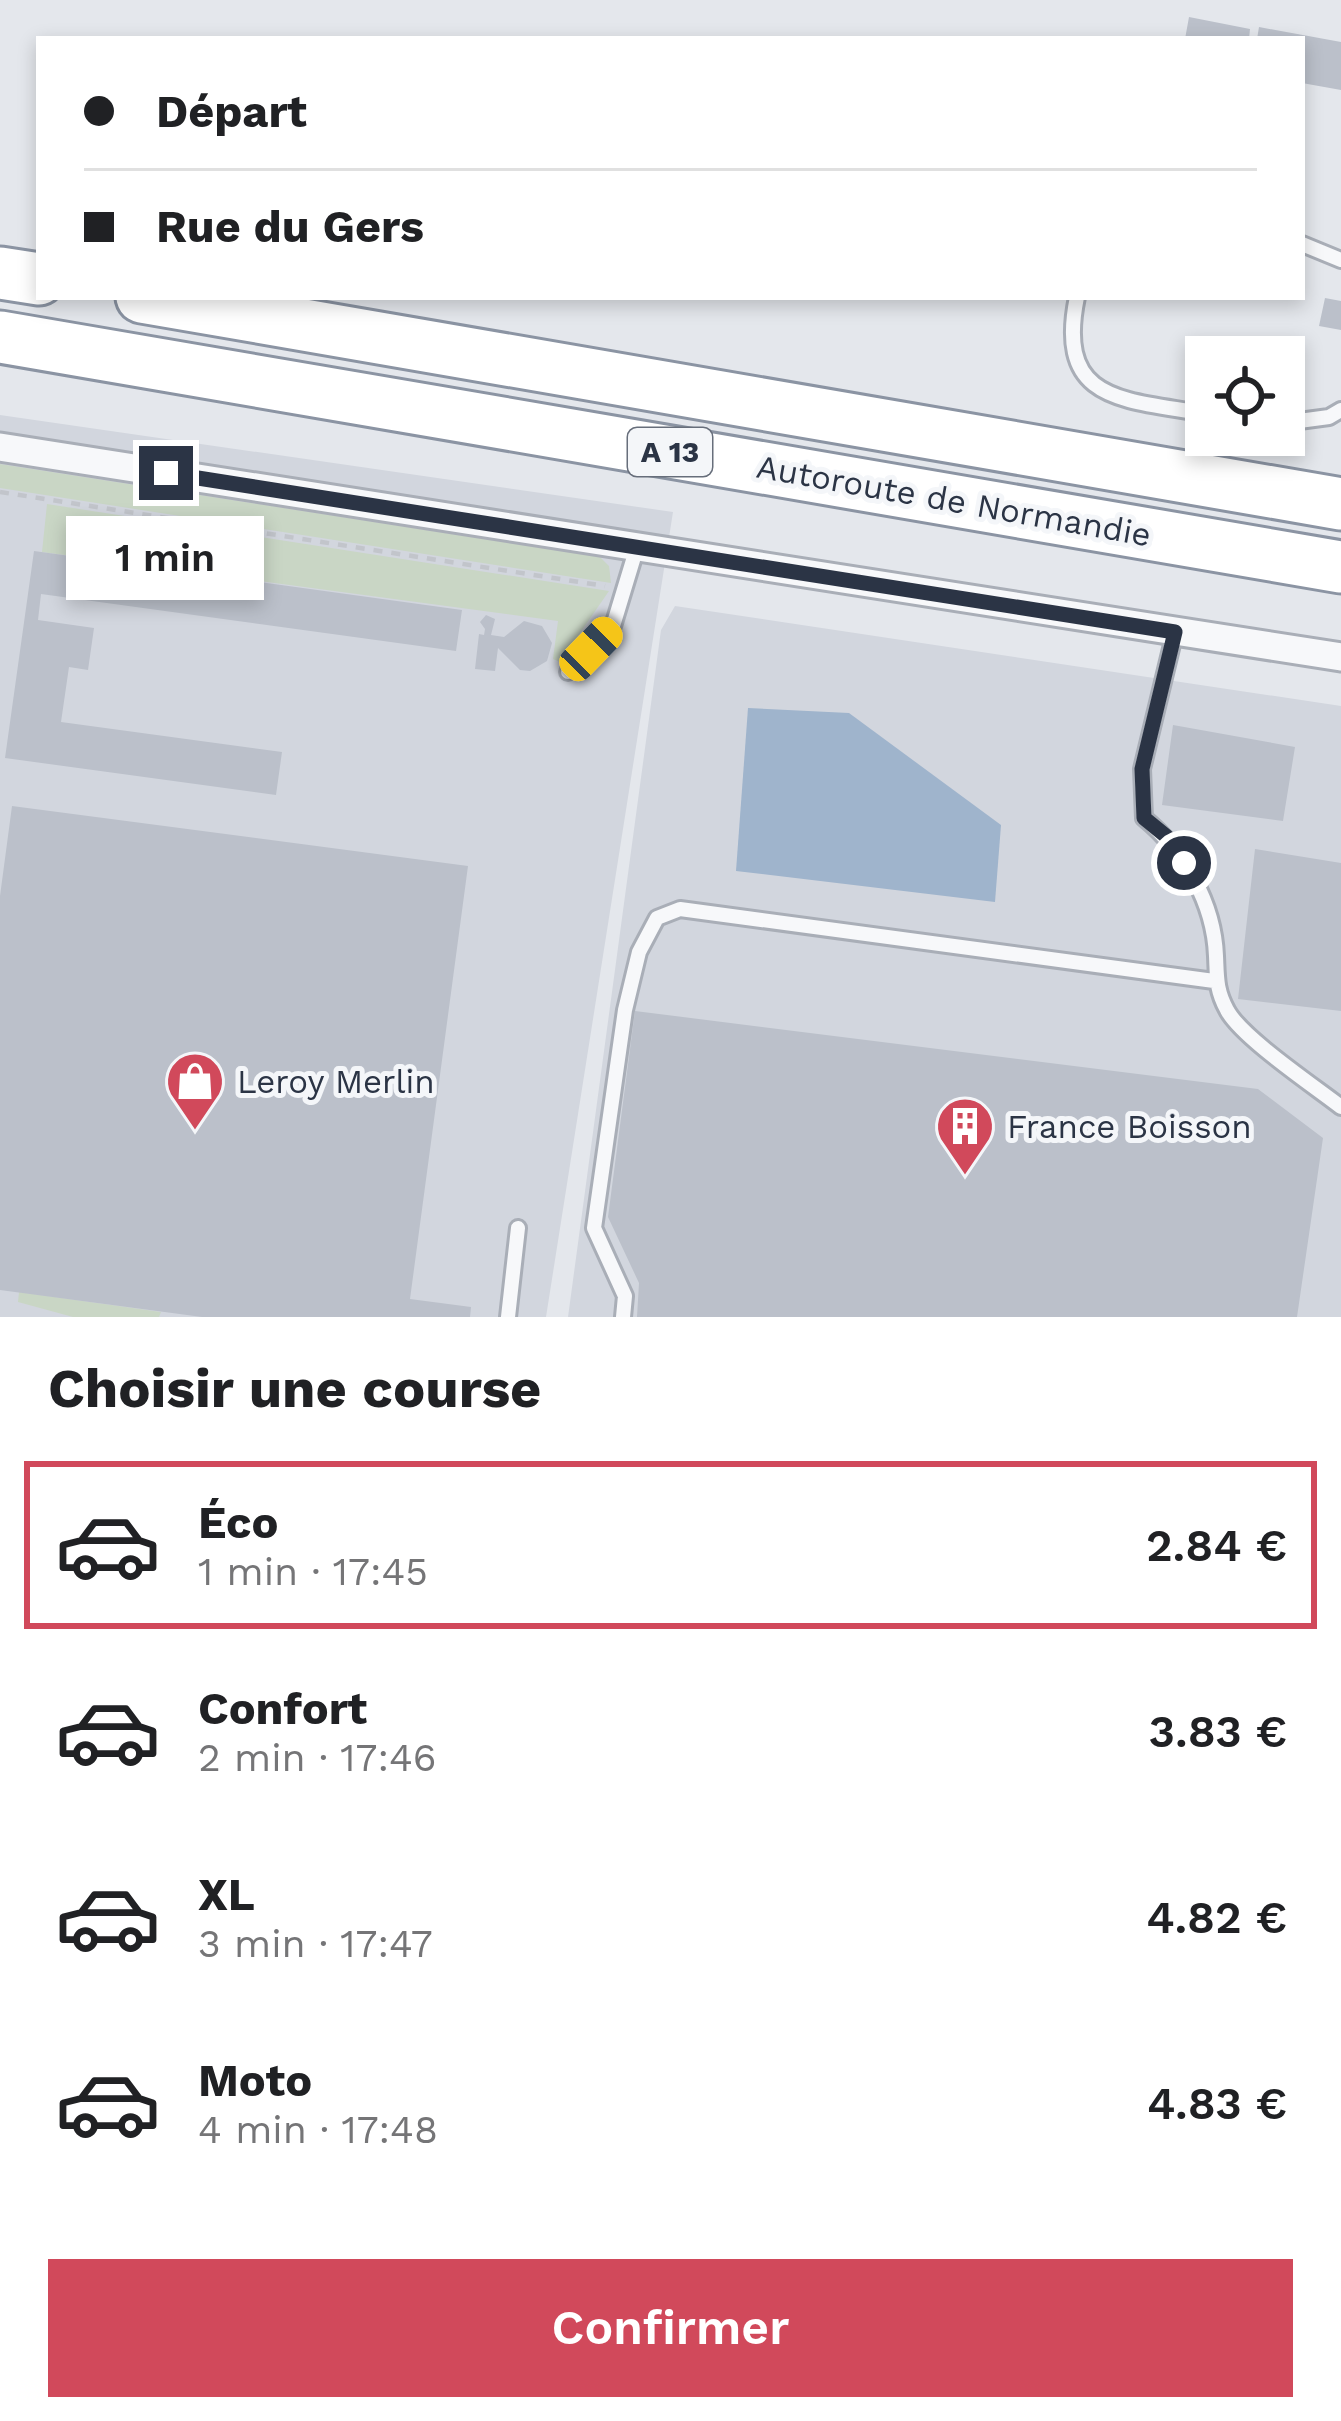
<!DOCTYPE html>
<html lang="fr">
<meta charset="utf-8">
<style>
body{margin:0;font-family:"Work Sans",sans-serif;background:#f6f6f6;color:#202124;height:100vh;display:flex;flex-direction:column;font-size:45px;white-space:nowrap}
*{box-sizing:border-box;margin:0}
p{font-size:39px;color:#757577}
.icon{flex:none;width:66px;height:66px;fill:none;stroke:currentColor;stroke-width:2;stroke-linecap:round;stroke-linejoin:round}
.map{position:relative;height:1317px;overflow:hidden}
.panel{display:flex;flex-direction:column;background:#fff;flex:1}
.panel>*{flex:none}
.top-card{position:absolute;left:36px;top:36px;width:1269px;height:264px;border-radius:0px;box-shadow:0 6px 18px #0003;display:grid;align-content:center;height:264px;padding:0 48px;background:#fff}
.tools{position:absolute;left:1185px;top:336px;display:grid;gap:24px}
.tools a{display:grid;place-items:center;width:120px;height:120px;border-radius:0px;background:#fff;box-shadow:0 6px 18px #0003;font-size:60px}
.end{position:absolute;width:54px;height:54px;margin:-27px;border:15px solid #2b3445;background:#fff;box-shadow:0 0 0 6px #fff}
.from{border-radius:50%}
.bubble{position:absolute;height:84px;border-radius:0px;background:#fff;box-shadow:0 6px 18px #0003;font-size:39px;font-weight:600;line-height:84px;text-align:center}
.car{position:absolute;width:36px;height:72px;margin:-36px -18px;border-radius:15px;box-shadow:0 0 9px 3px #0007;background:linear-gradient(#f5c518 24%,#345 0 40%,#f5c518 0 76%,#345 0 86%,#f5c518 0)}
.top-card b{display:flex;align-items:center;gap:42px;height:114px;font-size:45px}
.top-card b+b{border-top:3px solid #e0e0e0}
.top-card i{width:30px;height:30px;background:#202124}
ul{padding:0;list-style:none}
li{display:flex;align-items:center;gap:36px;height:168px;margin:0 24px 18px;padding:0 24px;border:6px solid transparent;border-radius:0px}
li div{flex:1}
li b{display:block;font-size:45px}
li em{font-style:normal;font-weight:600}
li.active{border-color:#d1495b}
li>.icon{width:108px;height:108px;stroke-width:1.5}
h2{padding:0 48px;font-size:54px;line-height:144px}
.cta{display:flex;gap:24px;margin-top:auto;padding:24px 48px}
.cta a{flex:1;height:138px;border-radius:0px;background:#d1495b;color:#fff;font-size:48px;font-weight:600;line-height:138px;text-align:center}
.map>svg:first-child{display:block}
.built{fill:#d2d6de}
.green{fill:#c9d6c5}
.water{fill:#9fb4cc}
.building{fill:#bbc0ca}
.lines{fill:none;stroke-linecap:round;stroke-linejoin:round}
.lane-casing{stroke:#a9aeb7;stroke-width:20}
.street-casing{stroke:#a9aeb7;stroke-width:33}
.highway-casing{stroke:#8b94a3;stroke-width:57}
.path{stroke:#c2c5cb;stroke-width:4.5;stroke-dasharray:9 9;stroke-linecap:butt}
.lane{stroke:#f7f8fa;stroke-width:14}
.street{stroke:#f7f8fa;stroke-width:27}
.highway{stroke:#fff;stroke-width:51}
.route{stroke:#2b3445;stroke-width:15}
.labels{text-anchor:middle;stroke-width:10;stroke-linejoin:round;paint-order:stroke}
.shield{fill:#f4f6f9;stroke:#676e7b;stroke-width:3}
.shield-label{font-size:30px;font-weight:bold;fill:#2b3445}
.street-label{font-size:33px;fill:#2b3445;stroke:#f4f6f9}
.poi-label{font-size:33px;fill:#2b3445;stroke:#f4f6f9;text-anchor:start}
</style>
<div class="map">
<svg width="1341" height="1317" viewBox="0 0 1341 1317">
<rect width="100%" height="100%" fill="#e4e7ec"/>
<path class="built" d="M0,415L673,512L546,1317H0Z
M675,606L1341,706V1317H568L661,630Z"/>
<path class="green" d="M0,464L600,557L609,566L611,583L0,488Z
M47,504L609,591L560,662L553,659L558,621L42,552Z
M19,1292L161,1312L159,1317H73L18,1302Z"/>
<path class="water" d="M748,708L849,713L1001,825L995,902L736,871Z"/>
<path class="building" d="M1189,17L1250,29L1249,39H1185Z
M1259,27L1341,42V90L1302,83V39H1257Z
M1325,298L1341,301V330L1319,326Z
M34,551L462,610L456,651L41,594L38,620L94,628L88,670L69,667L61,722L282,752L276,795L5,758Z
M486,615L495,619L491,635L504,637L524,621L542,626L552,643L547,661L530,671L520,670L498,648L495,671L475,669L479,634L484,635L485,629L480,622Z
M1173,725L1295,747L1283,821L1162,805Z
M12,806L468,866L410,1299L471,1307L470,1317H202L0,1290V896Z
M1255,849L1341,863V1011L1238,999Z
M635,1011L1258,1089L1323,1138L1297,1317H637L639,1283L608,1217Z"/>
<g class="lines">
<defs>
<path id="lane" d="M1302,244L1341,260
M1077,297C1055,404 1125,399 1206,414
M1284,423L1329,417L1341,410
M1175,632L1142,769L1144,818C1184,851 1214,903 1216,956C1217,977 1216,990 1227,1010C1241,1037 1314,1086 1341,1107
M568,672L613,626L637,547
M508,1317L518,1228
M623,1317L625,1296L594,1228L625,1010L639,952L657,918L680,909L1214,981"/>
<path id="street" d="M0,447L1341,657"/>
<path id="highway" d="M0,273L39,279
M142,297L1341,504
M0,337L1341,567"/>
</defs>
<use href="#lane" class="lane-casing"/>
<use href="#street" class="street-casing"/>
<use href="#highway" class="highway-casing"/>
<path class="path" d="M0,492L605,586"/>
<use href="#lane" class="lane"/>
<use href="#street" class="street"/>
<use href="#highway" class="highway"/>
</g>
<g class="lines">
<path class="route" d="M166,473L1175,632L1142,769L1144,818L1166,836L1184,863"/>
</g>
<defs>
<symbol id="shop-pin" viewBox="-11 -11 22 30"><path d="M0 17L-7.5 6A9.5 9.5 0 1 1 7.5 6Z" fill="#d1495b" stroke="#f4f6f9"/><path d="M-5-2.5h2.3a2.7 3.5 0 0 1 5.4 0H5L5.5 6h-11ZM-1.5-2.5h3a1.5 2.3 0 0 0-3 0Z" fill="#fff"/></symbol>
<symbol id="building-pin" viewBox="-11 -11 22 30"><path d="M0 17L-7.5 6A9.5 9.5 0 1 1 7.5 6Z" fill="#d1495b" stroke="#f4f6f9"/><path d="M-4-6H4V6H1V3H-1V6H-4ZM-2.5-4.3h1.7v1.8h-1.7ZM.8-4.3h1.7v1.8H.8ZM-2.5-1h1.7V.8h-1.7ZM.8-1h1.7V.8H.8Z" fill="#fff"/></symbol>
</defs>
<g fill-rule="evenodd">
<use href="#shop-pin" x="162" y="1048" width="66" height="90"/>
<use href="#building-pin" x="932" y="1093" width="66" height="90"/>
</g>
<g class="labels">
<rect class="shield" x="628" y="428" width="84" height="48" rx="9"/>
<g class="shield-label">
<text x="670" y="462">A 13</text>
</g>
<g class="street-label">
<text transform="translate(954 500) rotate(10)" y="12">Autoroute de Normandie</text>
</g>
<g class="poi-label">
<text x="237" y="1093">Leroy Merlin</text>
<text x="1007" y="1138">France Boisson</text>
</g>
</g>
</svg>
<div class="tools">
<a><svg class="icon" aria-label="locate" viewBox="0 0 24 24"><circle cx="12" cy="12" r="6"/><path d="M12 2v4M12 18v4M2 12h4M18 12h4"/></svg></a>
</div>
<i class="end from" style="left:1184px;top:863px"></i>
<i class="end" style="left:166px;top:473px"></i>
<div class="bubble" style="left:66px;top:516px;width:198px">1 min</div>
<i class="car" style="left:591px;top:649px;rotate:44deg"></i>
<div class="top-card">
<b><i class="from"></i>Départ</b>
<b><i></i>Rue du Gers</b>
</div>
</div>
<section class="panel">
<h2>Choisir une course</h2>
<ul>
<li class="active"><svg class="icon" aria-label="car" viewBox="0 0 24 24"><path d="M5 17H2v-5l4-1 3-4h7l3 4 3 1v5h-3M9 17h6M6 11h13"/><circle cx="7" cy="17" r="2"/><circle cx="17" cy="17" r="2"/></svg><div><b>Éco</b><p>1 min · 17:45</p></div><em>2.84 €</em></li>
<li><svg class="icon" aria-label="car" viewBox="0 0 24 24"><path d="M5 17H2v-5l4-1 3-4h7l3 4 3 1v5h-3M9 17h6M6 11h13"/><circle cx="7" cy="17" r="2"/><circle cx="17" cy="17" r="2"/></svg><div><b>Confort</b><p>2 min · 17:46</p></div><em>3.83 €</em></li>
<li><svg class="icon" aria-label="car" viewBox="0 0 24 24"><path d="M5 17H2v-5l4-1 3-4h7l3 4 3 1v5h-3M9 17h6M6 11h13"/><circle cx="7" cy="17" r="2"/><circle cx="17" cy="17" r="2"/></svg><div><b>XL</b><p>3 min · 17:47</p></div><em>4.82 €</em></li>
<li><svg class="icon" aria-label="car" viewBox="0 0 24 24"><path d="M5 17H2v-5l4-1 3-4h7l3 4 3 1v5h-3M9 17h6M6 11h13"/><circle cx="7" cy="17" r="2"/><circle cx="17" cy="17" r="2"/></svg><div><b>Moto</b><p>4 min · 17:48</p></div><em>4.83 €</em></li>
</ul>
<div class="cta"><a>Confirmer</a></div>
</section>
